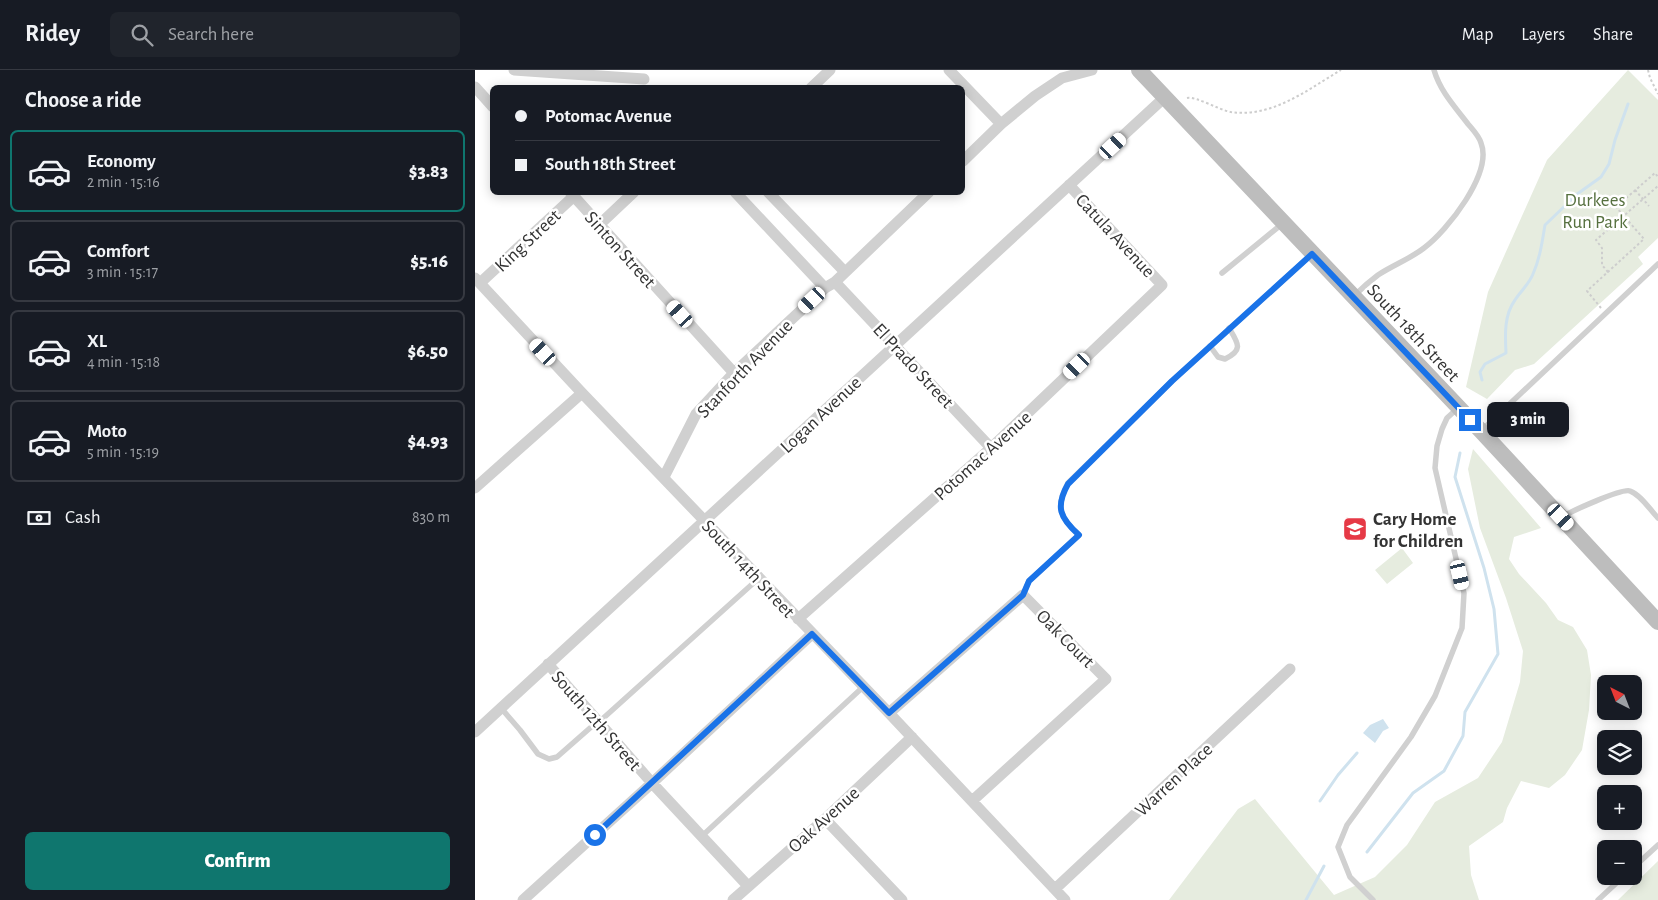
<!DOCTYPE html>
<meta charset="utf-8">
<style>
body{margin:0;font-family:"Alegreya Sans",sans-serif;background:#20242c;color:#f1f3f6;height:100vh;display:flex;flex-direction:column;font-size:19px;white-space:nowrap}
*{box-sizing:border-box;margin:0}
p{font-size:16px;color:#9ea1a6}
.icon{flex:none;width:28px;height:28px;fill:none;stroke:currentColor;stroke-width:2;stroke-linecap:round;stroke-linejoin:round}
.map{position:relative;flex:1;overflow:hidden}
.sheet{display:flex;flex-direction:column;background:#171b24;width:475px}
.sheet>*{flex:none}
.guide{position:absolute;left:15px;top:15px;width:475px;height:110px;border-radius:8px;box-shadow:0 2px 12px #0003;display:grid;align-content:center;height:110px;padding:0 25px;background:#171b24}
.needle{width:32px;rotate:318deg}
.buttons{position:absolute;left:1122px;top:605px;display:grid;gap:10px}
.buttons a{display:grid;place-items:center;width:45px;height:45px;border-radius:8px;background:#171b24;box-shadow:0 2px 12px #0003;font-size:25px}
.end{position:absolute;width:22px;height:22px;margin:-11px;border:6px solid #1a73e8;background:#fff;box-shadow:0 0 0 2px #fff}
.from{border-radius:50%}
.bubble{position:absolute;height:35px;border-radius:8px;background:#171b24;box-shadow:0 2px 12px #0003;font-size:16px;font-weight:800;line-height:35px;text-align:center}
.car{position:absolute;width:15px;height:30px;margin:-15px -8px;border-radius:6px;box-shadow:0 0 4px 1px #0007;background:linear-gradient(#fff 24%,#345 0 40%,#fff 0 76%,#345 0 86%,#fff 0)}
.guide b{display:flex;align-items:center;gap:18px;height:48px;font-size:19px}
.guide b+b{border-top:1px solid #363941}
.guide i{width:12px;height:12px;background:#f1f3f6}
ul{padding:0;list-style:none}
li{display:flex;align-items:center;gap:15px;height:82px;margin:0 10px 8px;padding:0 15px;border:2px solid #363941;border-radius:8px}
li div{flex:1}
li b{display:block;font-size:19px}
li em{font-style:normal;font-weight:800}
li.selected{border-color:#0f766e}
li>.icon{width:45px;height:45px;stroke-width:1.5}
h2{padding:0 25px;font-size:22px;line-height:60px}
.pay{display:flex;align-items:center;gap:12px;height:55px;padding:0 25px;font-size:19px}
.pay p{margin-inline-start:auto}
.cta{display:flex;gap:10px;margin-top:auto;padding:10px 25px}
.cta a{flex:1;height:58px;border-radius:8px;background:#0f766e;color:#fff;font-size:20px;font-weight:800;line-height:58px;text-align:center}
header{display:flex;align-items:center;gap:30px;box-sizing:border-box;height:70px;padding:0 25px;background:#171b24;border-bottom:1px solid #363941}
header strong{font-size:24px}
nav{display:flex;gap:28px;margin-inline-start:auto;font-size:18px}
.search{width:350px;height:45px;background:#20242c;display:flex;align-items:center;gap:12px;box-sizing:border-box;padding:0 18px;border-radius:8px;color:#9ea1a6;font-size:19px}
main{display:flex;flex:1;min-height:0}
.map>svg:first-child{display:block}
.green{fill:#e6ecdf}
.water{fill:#cfe2ee}
.lines{fill:none;stroke-linecap:round;stroke-linejoin:round}
.stream{stroke:#cfe2ee;stroke-width:3}
.path{stroke:#cdcdcd;stroke-width:2;stroke-dasharray:2.5 2.5;stroke-linecap:butt}
.service{stroke:#d0d0d0;stroke-width:5.5}
.minor{stroke:#d0d0d0;stroke-width:11}
.secondary{stroke:#bdbdbd;stroke-width:16}
.route{stroke:#1a73e8;stroke-width:6}
.labels{text-anchor:middle;stroke-width:5;stroke-linejoin:round;paint-order:stroke}
.park-label{font-size:19px;fill:#56703f;stroke:#fff}
.street-label{font-size:19px;fill:#333;stroke:#fff}
.poi-label{font-size:19px;font-weight:bold;fill:#333;stroke:#fff;text-anchor:start}
</style>
<header>
<strong>Ridey</strong>
<div class="search"><svg class="icon" aria-label="search" viewBox="0 0 24 24"><circle cx="10" cy="10" r="6"/><path d="M15 15l6 6"/></svg>Search here</div>
<nav><a>Map</a><a>Layers</a><a>Share</a></nav>
</header>
<main>
<section class="sheet">
<h2>Choose a ride</h2>
<ul>
<li class="selected"><svg class="icon" aria-label="car" viewBox="0 0 24 24"><path d="M5 17H2v-5l4-1 3-4h7l3 4 3 1v5h-3M9 17h6M6 11h13"/><circle cx="7" cy="17" r="2"/><circle cx="17" cy="17" r="2"/></svg><div><b>Economy</b><p>2 min · 15:16</p></div><em>$3.83</em></li>
<li><svg class="icon" aria-label="car" viewBox="0 0 24 24"><path d="M5 17H2v-5l4-1 3-4h7l3 4 3 1v5h-3M9 17h6M6 11h13"/><circle cx="7" cy="17" r="2"/><circle cx="17" cy="17" r="2"/></svg><div><b>Comfort</b><p>3 min · 15:17</p></div><em>$5.16</em></li>
<li><svg class="icon" aria-label="car" viewBox="0 0 24 24"><path d="M5 17H2v-5l4-1 3-4h7l3 4 3 1v5h-3M9 17h6M6 11h13"/><circle cx="7" cy="17" r="2"/><circle cx="17" cy="17" r="2"/></svg><div><b>XL</b><p>4 min · 15:18</p></div><em>$6.50</em></li>
<li><svg class="icon" aria-label="car" viewBox="0 0 24 24"><path d="M5 17H2v-5l4-1 3-4h7l3 4 3 1v5h-3M9 17h6M6 11h13"/><circle cx="7" cy="17" r="2"/><circle cx="17" cy="17" r="2"/></svg><div><b>Moto</b><p>5 min · 15:19</p></div><em>$4.93</em></li>
</ul>
<div class="pay"><svg class="icon" aria-label="cash" viewBox="0 0 24 24"><path d="M3 7h18v10H3z"/><circle cx="12" cy="12" r="2"/></svg>Cash<p>830 m</p></div>
<div class="cta"><a>Confirm</a></div>
</section>
<div class="map">
<svg width="1183" height="830" viewBox="0 0 1183 830">
<rect width="100%" height="100%" fill="#fff"/>
<path class="green" d="M1153,0L1183,30V168L1163,187L1168,194L1059,294L1040,300L1012,329L991,317L1013,222L1072,90Z
M998,379L1066,458L1039,467L1034,489L1044,504L1071,533L1083,550L1098,557L1112,580L1116,605L1114,640L1107,680L1090,705L1074,718L1046,711L1032,738L1028,752L994,776L996,805L1004,830H694L763,739L780,729L859,825L900,807L932,775L960,732L1003,708L1027,672L1045,612L1048,581L1031,528L1005,458L993,399Z
M927,478L938,493L912,514L900,500Z
M1183,791V830H1143Z"/>
<path class="water" d="M908,649L914,658L908,661L900,673L888,663L895,655Z"/>
<g class="lines">
<path class="stream" d="M1007,310L1005,302L1010,294L1031,283C1030,265 1029,245 1040,230C1046,221 1054,214 1058,204C1065,188 1067,173 1070,155L1095,131L1098,127L1126,107L1134,94L1140,70L1153,34
M845,731L863,705L882,683
M892,782L938,723L969,701L988,666L990,642L1023,584L1019,539L1009,498L980,407L985,383
M831,830L849,796"/>
<path class="path" d="M1173,0L1175,8L1183,24
M712,28C721,26 744,40 756,42C797,48 832,20 866,0
M1160,120L1174,136
M1133,202L1127,195V178L1121,170L1183,116
M1126,238L1112,221L1169,169L1141,137L1180,103L1183,107"/>
<path class="service" d="M747,203L807,154
M880,225C887,218 895,211 903,205C918,195 935,189 949,178C972,161 1018,103 1006,73C1004,66 998,60 993,54C980,37 965,21 959,0
M735,276L743,287L750,289C769,280 763,273 754,258
M1006,361L1183,194
M1087,447C1097,441 1147,418 1155,421C1166,425 1175,440 1183,448
M548,525L554,511L604,465C585,448 580,437 593,413L697,311L836,185
M26,638L45,660L63,684L74,689L82,687L123,651
M124,652L284,508
M227,766L388,617
M1159,797L1183,775
M898,830L875,807L863,777L872,755L936,667L960,626L987,558L989,523L960,398L962,376L967,359L972,348L983,338
M1123,830L1149,806"/>
<path class="minor" d="M39,0L169,9
M474,0L526,54
M0,17L18,37
M336,18L355,0
M488,91L526,54L560,26L587,8L617,0
M95,122L259,303
M260,122L350,218
M293,122L370,202
M124,155L159,122
M0,208L107,323L414,643L590,830
M360,212L516,378
M5,213L98,127
M189,407L221,344L259,303L350,218L360,212L454,122
M0,418L107,323
M323,549L516,378L687,215L594,115
M73,594L177,713L273,816
M414,643L548,525L631,609L497,731
M0,662L690,27
M350,749L427,830
M580,819L815,599
M48,830L177,713L337,564
M258,830L350,749L437,667"/>
<path class="secondary" d="M664,0L1006,361L1183,552"/>
</g>
<g class="lines">
<path class="route" d="M120,765L337,564L414,643L548,525L554,511L604,465C585,448 580,437 593,414L697,311L837,184L995,350"/>
</g>
<defs>
<symbol id="school-square" viewBox="-11 -11 22 22"><rect x="-9" y="-9" width="18" height="18" rx="4" fill="#e63946" stroke="#fff"/><path d="M0-5L7-2L0 1L-7-2ZM-4 1L0 2.5L4 1V4Q0 6-4 4Z" fill="#fff"/></symbol>
</defs>
<g fill-rule="evenodd">
<use href="#school-square" x="866" y="445" width="28" height="28"/>
</g>
<g class="labels">
<g class="park-label">
<text x="1120" y="136">Durkees<tspan x="1120" dy="22">Run Park</tspan></text>
</g>
<g class="street-label">
<text transform="translate(641 165) rotate(47)" y="7">Catula Avenue</text>
<text transform="translate(52 170) rotate(-43)" y="7">King Street</text>
<text transform="translate(146 179) rotate(48)" y="7">Sinton Street</text>
<text transform="translate(939 262) rotate(47)" y="7">South 18th Street</text>
<text transform="translate(439 295) rotate(47)" y="7">El Prado Street</text>
<text transform="translate(269 298) rotate(-46)" y="7">Stanforth Avenue</text>
<text transform="translate(345 344) rotate(-43)" y="7">Logan Avenue</text>
<text transform="translate(507 385) rotate(-42)" y="7">Potomac Avenue</text>
<text transform="translate(274 498) rotate(47)" y="7">South 14th Street</text>
<text transform="translate(591 568) rotate(45)" y="7">Oak Court</text>
<text transform="translate(122 650) rotate(49)" y="7">South 12th Street</text>
<text transform="translate(698 709) rotate(-43)" y="7">Warren Place</text>
<text transform="translate(348 749) rotate(-42)" y="7">Oak Avenue</text>
</g>
<g class="poi-label">
<text x="898" y="455">Cary Home<tspan x="898" dy="22">for Children</tspan></text>
</g>
</g>
</svg>
<div class="buttons">
<a><svg class="needle" viewBox="-14 -14 28 28"><path d="M0-13l5 13h-10z" fill="#e53935"/><path d="M0 13l5-13h-10z" fill="#9ea1a6"/></svg></a>
<a><svg class="icon" aria-label="layers" viewBox="0 0 24 24"><path d="M12 4l9 5-9 5-9-5zM3 14l9 5 9-5"/></svg></a>
<a>+</a>
<a>−</a>
</div>
<i class="end from" style="left:120px;top:765px"></i>
<i class="end" style="left:995px;top:350px"></i>
<div class="bubble" style="left:1012px;top:332px;width:82px">3 min</div>
<i class="car" style="left:638px;top:76px;rotate:47deg"></i>
<i class="car" style="left:337px;top:230px;rotate:227deg"></i>
<i class="car" style="left:205px;top:244px;rotate:318deg"></i>
<i class="car" style="left:68px;top:282px;rotate:317deg"></i>
<i class="car" style="left:602px;top:296px;rotate:226deg"></i>
<i class="car" style="left:1086px;top:447px;rotate:137deg"></i>
<i class="car" style="left:985px;top:505px;rotate:167deg"></i>
<div class="guide">
<b><i class="from"></i>Potomac Avenue</b>
<b><i></i>South 18th Street</b>
</div>
</div>
</main>
